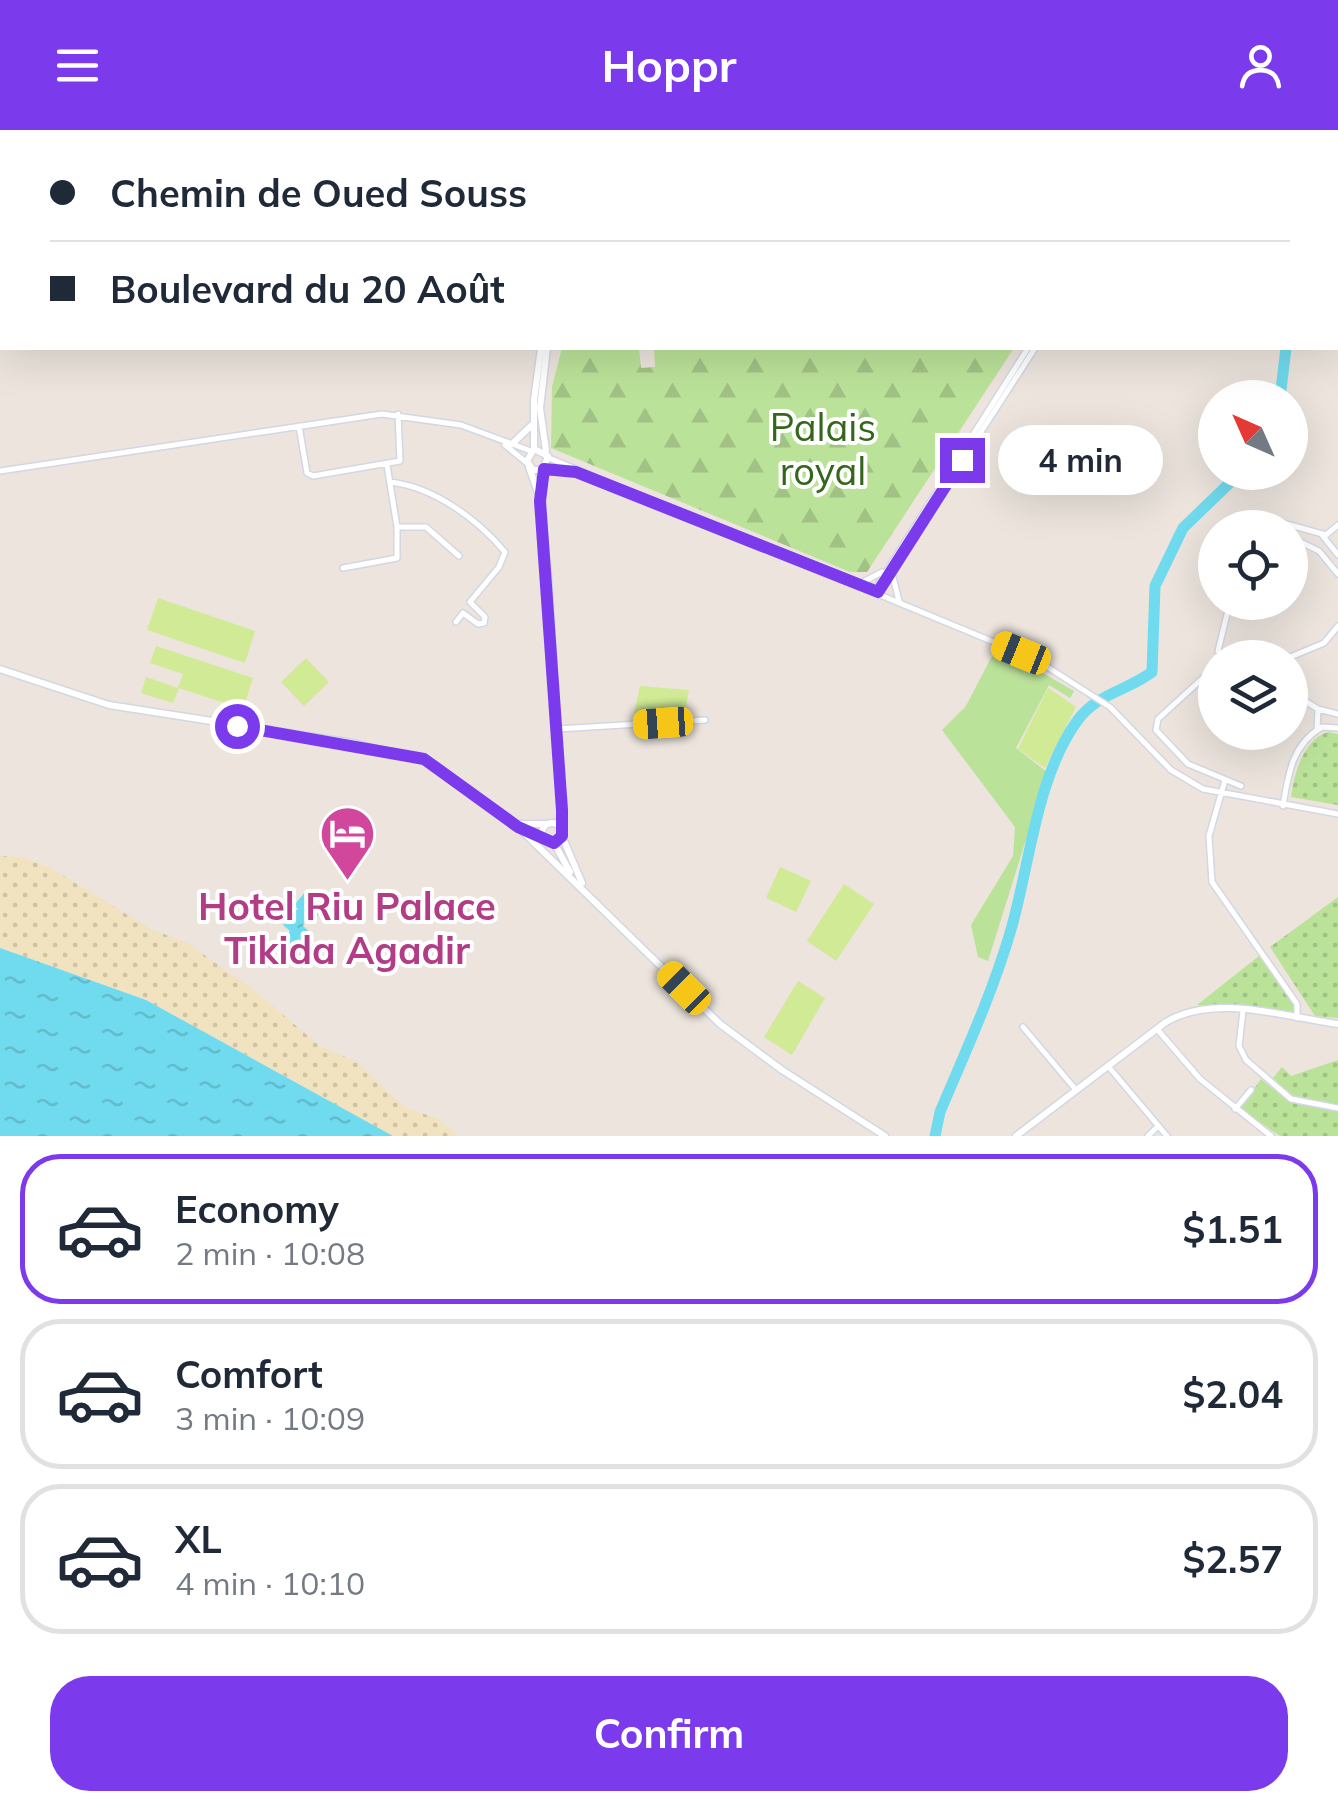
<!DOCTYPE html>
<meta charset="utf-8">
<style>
body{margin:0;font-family:Mulish,sans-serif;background:#f6f6f7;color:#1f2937;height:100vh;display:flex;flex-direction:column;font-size:38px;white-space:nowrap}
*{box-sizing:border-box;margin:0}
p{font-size:32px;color:#747a83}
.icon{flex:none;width:55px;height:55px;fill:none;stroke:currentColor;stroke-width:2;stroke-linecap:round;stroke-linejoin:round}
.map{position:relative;height:1006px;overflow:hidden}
.sheet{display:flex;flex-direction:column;background:#fff;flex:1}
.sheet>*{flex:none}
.banner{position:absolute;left:0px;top:0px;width:1340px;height:220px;box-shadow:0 10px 40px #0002;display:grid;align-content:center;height:220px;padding:0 50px;background:#fff}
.needle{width:65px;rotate:315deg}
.fabs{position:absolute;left:1198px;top:250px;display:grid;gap:20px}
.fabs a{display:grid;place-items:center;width:110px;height:110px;border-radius:50%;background:#fff;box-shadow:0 10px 40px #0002;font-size:50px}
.end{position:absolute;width:45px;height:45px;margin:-22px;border:12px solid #7c3aed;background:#fff;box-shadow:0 0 0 5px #fff}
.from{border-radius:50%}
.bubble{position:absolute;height:70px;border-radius:35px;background:#fff;box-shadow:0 10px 40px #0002;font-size:32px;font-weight:700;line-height:70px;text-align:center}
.car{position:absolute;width:30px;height:60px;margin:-30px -15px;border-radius:12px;box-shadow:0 0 8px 2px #0007;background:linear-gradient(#f5c518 24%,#345 0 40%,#f5c518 0 76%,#345 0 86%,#f5c518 0)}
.banner b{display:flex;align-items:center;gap:35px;height:95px;font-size:38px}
.banner b+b{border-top:2px solid #e0e1e3}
.banner i{width:25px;height:25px;background:#1f2937}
ul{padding:18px 0 0;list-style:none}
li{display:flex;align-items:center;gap:30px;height:150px;margin:0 20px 15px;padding:0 30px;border:5px solid #e0e1e3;border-radius:40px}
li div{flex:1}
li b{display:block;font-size:38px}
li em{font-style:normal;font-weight:700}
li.active{border-color:#7c3aed}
li>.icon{width:90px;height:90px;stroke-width:1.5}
.button{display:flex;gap:20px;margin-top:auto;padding:20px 50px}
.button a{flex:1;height:115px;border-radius:40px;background:#7c3aed;color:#fff;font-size:40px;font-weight:700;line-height:115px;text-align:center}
header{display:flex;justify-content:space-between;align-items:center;height:130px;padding:0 50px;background:#7c3aed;color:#fff;font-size:45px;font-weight:700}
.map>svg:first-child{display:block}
.grass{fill:url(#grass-dots)}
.forest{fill:url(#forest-firs)}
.sand{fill:url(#sand-dots)}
.park{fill:#bbe299}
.pitch{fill:#d0ea95}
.water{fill:url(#water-ripples)}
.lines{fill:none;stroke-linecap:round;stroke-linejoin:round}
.river{stroke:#70dbee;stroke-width:11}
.minor-casing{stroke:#d2d7e3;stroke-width:8}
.tertiary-casing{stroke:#d2d7e3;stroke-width:9}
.primary-casing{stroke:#c3c3c3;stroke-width:10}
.minor{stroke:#fff;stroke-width:5}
.tertiary{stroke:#fff;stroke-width:6}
.primary{stroke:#efbc5e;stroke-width:8}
.route{stroke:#7c3aed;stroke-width:12}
.labels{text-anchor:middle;stroke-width:8;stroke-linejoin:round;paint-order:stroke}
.park-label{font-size:38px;fill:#34671b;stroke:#fff}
.hotel-label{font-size:38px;font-weight:bold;fill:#b23c85;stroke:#fff}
</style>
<header><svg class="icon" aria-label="menu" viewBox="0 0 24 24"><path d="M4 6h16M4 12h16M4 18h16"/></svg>Hoppr<svg class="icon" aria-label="person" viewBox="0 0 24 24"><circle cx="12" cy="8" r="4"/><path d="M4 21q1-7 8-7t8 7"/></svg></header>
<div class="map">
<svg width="1338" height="1006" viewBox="0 0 1338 1006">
<defs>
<pattern id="grass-dots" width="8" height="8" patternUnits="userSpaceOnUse" patternTransform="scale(2.5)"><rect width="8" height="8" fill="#bbe299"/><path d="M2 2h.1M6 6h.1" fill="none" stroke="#a1c284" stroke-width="1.8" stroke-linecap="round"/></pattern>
<pattern id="forest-firs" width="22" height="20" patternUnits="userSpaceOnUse" patternTransform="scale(2.5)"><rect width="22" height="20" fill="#bbe299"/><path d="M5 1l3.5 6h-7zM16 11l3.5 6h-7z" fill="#a1c284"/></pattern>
<pattern id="sand-dots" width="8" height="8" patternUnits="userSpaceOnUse" patternTransform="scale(2.5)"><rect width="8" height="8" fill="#f1e3c0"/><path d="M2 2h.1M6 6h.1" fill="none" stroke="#cfc3a5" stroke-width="1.8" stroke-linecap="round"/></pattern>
<pattern id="water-ripples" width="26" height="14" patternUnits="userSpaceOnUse" patternTransform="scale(2.5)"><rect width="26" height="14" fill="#70dbee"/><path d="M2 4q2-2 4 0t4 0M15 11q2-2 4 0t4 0" fill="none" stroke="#61bccc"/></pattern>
</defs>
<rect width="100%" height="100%" fill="#ece4dd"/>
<path class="grass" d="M1328,602L1338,604V675L1291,667C1294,644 1303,610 1328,602Z
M1338,767V888L1315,886L1270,817Z
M1259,826L1295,875L1294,884L1197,875Z
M1338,930V974L1296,969L1273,948L1282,937L1291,946Z
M1261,949L1290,972L1338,980V1006H1280L1240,979Z"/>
<path class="forest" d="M562,218H639L641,238L655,237L654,218H1014L867,442H850L551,318L552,257Z"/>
<path class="sand" d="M0,726L22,727L49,737L151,799L187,813L250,857L320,916L357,932L404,977L436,988L459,1006H393L146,870L0,818Z"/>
<path class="park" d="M1004,521L1074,561L1070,568L1049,555L1016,618L1047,642L988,831L978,827L971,795L1013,726L1015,697L942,600L966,576L992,526L999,529Z"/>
<path class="pitch" d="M158,468L255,501L245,533L147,500Z
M156,516L253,548L243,579L179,558L173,573L141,563L146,547L178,558L183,544L150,533Z
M306,528L329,552L304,576L281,552Z
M640,556L689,560L685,583L671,577L669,585L634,583Z
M1048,558L1076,577L1045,638L1018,619Z
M780,737L811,751L796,782L766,768Z
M844,754L874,774L836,831L807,811Z
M798,851L825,868L792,925L764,907Z"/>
<path class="water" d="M307,760L314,774H325L315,790L306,787L303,796L313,805L305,814L298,809L295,813L302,818L296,824L281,812L290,801L283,795L295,785L294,779L299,780L294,775Z
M0,818L146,870L393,1006H0Z"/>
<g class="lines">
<path class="river" d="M1331,2L1332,0
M1280,268L1286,218
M935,1006L940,982C965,923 992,864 1010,803C1030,736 1035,650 1077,591C1097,563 1127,561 1152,542L1155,456L1183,398L1241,342"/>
<defs>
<path id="minor" d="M299,296L307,343L313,346L400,331L398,284
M505,315L527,333
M549,328L1035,529L1110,577L1171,640L1203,659L1338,684
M387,335L397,397H426L459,426
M546,338L568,341
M0,341L382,284L461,295L531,321
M390,352C434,357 477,389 505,422L499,437L470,472L485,487L484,493L478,494L463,483L456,492
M1258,386L1326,405L1338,395
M1322,405L1338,425
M1290,407L1319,421L1338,444
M343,438L397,428V397
M892,443L899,471
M861,453L882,442
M874,461L1028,218
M878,462L1035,218
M1230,528L1218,521L1230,472
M1288,528L1324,513L1338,496
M1215,537L1158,589L1156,600L1188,634L1241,656
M1290,562L1318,579L1338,584
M557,599L705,590
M1317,600L1318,579
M1225,650L1209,706L1212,752L1297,874V888
M1283,676C1288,645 1292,614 1322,597L1338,598
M1243,881L1239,916L1246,930L1291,969L1338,978
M1023,897L1076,960
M1157,899L1200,949L1271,1006
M1108,936L1167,1006
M1235,979L1251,960
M1148,1006L1158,996"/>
<path id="tertiary" d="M644,2V0
M512,314L533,294
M534,319L548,326L543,340H533L527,331L534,319V270L541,218
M546,321L540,278L547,218
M529,337L540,368L548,447L562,673L559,695
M0,539L109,575L353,613L430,632L518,697L720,894L782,940L885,1006
M542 703a10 10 0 1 1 20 0a10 10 0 1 1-20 0Z
M514,694H546
M562,706L582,753
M554,713L570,742
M1016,1006L1166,892C1216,863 1285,887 1338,894"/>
<path id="primary" d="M1160,0V2
M1230,0L1234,2
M935,2L963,0
M1211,2V0
M0,134H2
M0,144H2"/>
</defs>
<use href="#minor" class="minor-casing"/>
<use href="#tertiary" class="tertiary-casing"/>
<use href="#primary" class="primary-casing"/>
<use href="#minor" class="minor"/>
<use href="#tertiary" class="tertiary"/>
<use href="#primary" class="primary"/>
</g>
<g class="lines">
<path class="route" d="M237,596L424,629L518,697L554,713L562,706V680L540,371L544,339L576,342L878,462L962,330"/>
</g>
<defs>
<symbol id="hotel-pin" viewBox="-11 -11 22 30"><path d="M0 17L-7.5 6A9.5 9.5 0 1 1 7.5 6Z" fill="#d1479c" stroke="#fff"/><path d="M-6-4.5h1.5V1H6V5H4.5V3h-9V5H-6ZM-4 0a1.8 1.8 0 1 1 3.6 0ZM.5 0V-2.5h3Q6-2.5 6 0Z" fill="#fff"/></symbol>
</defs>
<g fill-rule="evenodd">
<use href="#hotel-pin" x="316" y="672" width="63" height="86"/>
</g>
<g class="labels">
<g class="park-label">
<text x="823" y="311">Palais<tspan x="823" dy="44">royal</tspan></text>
</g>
<g class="hotel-label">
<text x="347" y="790">Hotel Riu Palace<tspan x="347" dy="44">Tikida Agadir</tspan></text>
</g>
</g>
</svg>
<div class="fabs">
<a><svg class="needle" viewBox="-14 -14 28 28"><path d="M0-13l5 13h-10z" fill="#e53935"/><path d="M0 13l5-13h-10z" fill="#747a83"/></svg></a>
<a><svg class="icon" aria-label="locate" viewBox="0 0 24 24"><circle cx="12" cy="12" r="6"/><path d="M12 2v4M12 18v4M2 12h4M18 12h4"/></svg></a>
<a><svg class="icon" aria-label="layers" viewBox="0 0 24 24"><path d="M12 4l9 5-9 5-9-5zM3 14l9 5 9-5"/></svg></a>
</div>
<i class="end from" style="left:237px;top:596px"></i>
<i class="end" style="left:962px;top:330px"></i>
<div class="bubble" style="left:998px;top:295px;width:165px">4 min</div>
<i class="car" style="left:1021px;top:523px;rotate:292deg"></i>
<i class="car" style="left:663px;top:593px;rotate:266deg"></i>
<i class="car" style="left:684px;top:858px;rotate:315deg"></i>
<div class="banner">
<b><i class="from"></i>Chemin de Oued Souss</b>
<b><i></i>Boulevard du 20 Août</b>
</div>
</div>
<section class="sheet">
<ul>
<li class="active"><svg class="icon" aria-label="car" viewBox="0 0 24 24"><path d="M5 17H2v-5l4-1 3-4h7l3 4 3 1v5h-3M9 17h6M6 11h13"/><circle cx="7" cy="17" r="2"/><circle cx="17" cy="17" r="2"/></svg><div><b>Economy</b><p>2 min · 10:08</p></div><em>$1.51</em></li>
<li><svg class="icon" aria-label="car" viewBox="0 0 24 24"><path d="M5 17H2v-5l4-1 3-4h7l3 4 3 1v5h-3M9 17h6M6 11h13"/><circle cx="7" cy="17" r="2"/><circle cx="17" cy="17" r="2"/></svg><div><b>Comfort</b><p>3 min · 10:09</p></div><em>$2.04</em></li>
<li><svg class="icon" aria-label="car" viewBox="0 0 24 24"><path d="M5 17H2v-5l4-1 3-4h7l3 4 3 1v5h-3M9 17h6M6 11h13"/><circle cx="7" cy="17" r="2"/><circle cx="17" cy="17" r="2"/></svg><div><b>XL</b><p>4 min · 10:10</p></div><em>$2.57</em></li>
</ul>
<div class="button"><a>Confirm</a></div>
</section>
